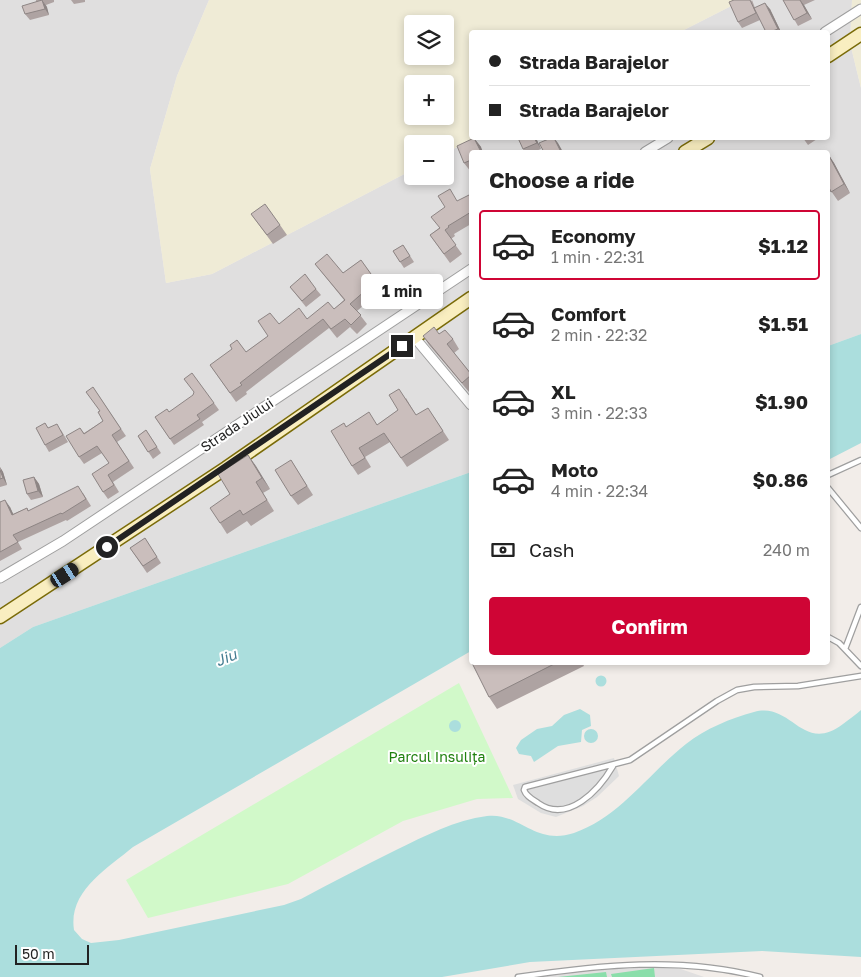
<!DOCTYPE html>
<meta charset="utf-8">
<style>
body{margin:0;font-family:"Golos Text",sans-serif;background:#f2f2f2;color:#222;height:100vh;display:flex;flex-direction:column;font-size:19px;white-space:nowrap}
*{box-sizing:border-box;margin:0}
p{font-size:16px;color:#767676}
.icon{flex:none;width:28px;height:28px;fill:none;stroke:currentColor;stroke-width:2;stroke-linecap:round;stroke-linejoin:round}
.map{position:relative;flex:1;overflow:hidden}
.drawer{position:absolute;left:469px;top:150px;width:361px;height:515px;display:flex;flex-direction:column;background:#fff;border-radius:5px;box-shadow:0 2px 8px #0003}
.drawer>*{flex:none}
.banner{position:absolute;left:469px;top:30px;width:361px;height:110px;border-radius:5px;box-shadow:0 2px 8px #0003;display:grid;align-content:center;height:110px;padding:0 20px;background:#fff}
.tools{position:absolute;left:404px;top:15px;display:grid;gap:10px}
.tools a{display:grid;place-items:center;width:50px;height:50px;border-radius:5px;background:#fff;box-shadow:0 2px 8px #0003;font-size:25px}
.scale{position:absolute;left:15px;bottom:12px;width:74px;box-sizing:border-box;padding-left:5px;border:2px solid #222;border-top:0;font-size:14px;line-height:18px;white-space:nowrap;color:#222;-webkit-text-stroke:4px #fff;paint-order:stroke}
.end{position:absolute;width:22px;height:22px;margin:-11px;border:6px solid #222;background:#fff;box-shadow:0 0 0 2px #fff}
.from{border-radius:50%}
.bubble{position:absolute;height:35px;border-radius:5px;background:#fff;box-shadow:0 2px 8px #0003;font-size:16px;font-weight:700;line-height:35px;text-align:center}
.car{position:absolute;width:15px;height:30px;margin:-15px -8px;border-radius:6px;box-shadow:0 0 4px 1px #0007;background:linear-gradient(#222 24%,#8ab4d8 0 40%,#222 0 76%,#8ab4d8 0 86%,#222 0)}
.banner b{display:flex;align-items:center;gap:18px;height:48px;font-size:19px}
.banner b+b{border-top:1px solid #e0e0e0}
.banner i{width:12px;height:12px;background:#222}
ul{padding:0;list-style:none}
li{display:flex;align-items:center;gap:15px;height:70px;margin:0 10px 8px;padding:0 10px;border:2px solid transparent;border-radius:5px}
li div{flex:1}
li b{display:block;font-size:19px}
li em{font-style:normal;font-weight:700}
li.active{border-color:#cf0535}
li>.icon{width:45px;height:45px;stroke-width:1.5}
h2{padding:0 20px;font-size:22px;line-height:60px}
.pay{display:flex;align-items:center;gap:12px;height:55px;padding:0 20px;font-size:19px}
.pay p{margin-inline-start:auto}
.action{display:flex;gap:10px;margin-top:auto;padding:10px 20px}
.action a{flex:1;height:58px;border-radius:5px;background:#cf0535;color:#fff;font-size:20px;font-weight:700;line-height:58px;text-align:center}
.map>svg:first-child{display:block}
.residential{fill:#e0dfdf}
.farmland{fill:#efebd6;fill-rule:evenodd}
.park{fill:#d1f9c9}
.pitch{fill:#8adeaa}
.parking{fill:#dedede}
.water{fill:#abdedd}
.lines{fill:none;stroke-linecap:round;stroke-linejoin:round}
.service-casing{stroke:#9f9f9f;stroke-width:7}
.minor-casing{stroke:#9f9f9f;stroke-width:11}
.secondary-casing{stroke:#7a6b08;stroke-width:15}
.service{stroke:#fff;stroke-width:4.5}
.minor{stroke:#fff;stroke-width:9}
.secondary{stroke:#f9eec0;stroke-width:12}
.wall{fill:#aea3a2}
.shaded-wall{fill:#8d8584}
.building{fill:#cabebc;stroke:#8d8584}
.route{stroke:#222;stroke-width:6}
.labels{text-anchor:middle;stroke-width:4;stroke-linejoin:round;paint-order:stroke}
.street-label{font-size:14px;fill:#222;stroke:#fff}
.park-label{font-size:14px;fill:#20810f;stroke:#fff}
.water-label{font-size:15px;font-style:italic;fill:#437c91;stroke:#fff}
</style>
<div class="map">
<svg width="861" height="977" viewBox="0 0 861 977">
<rect width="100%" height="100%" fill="#f2ede9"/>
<path class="residential" d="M0,0H209L177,76L150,169L166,283L212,274L412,170V176H445V153L476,138H828V32H680L743,0H852L850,43L861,88V334L828,346V152H471V472L33,627L0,648Z
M652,965L675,967L704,977H535Z"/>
<path class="farmland" d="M209,0H743L680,32H471V138H476L445,153V144H412V170L212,274L166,283L150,169L177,76ZM412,24H445V56H412ZM412,84H445V116H412Z
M852,0H861V88L850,43Z"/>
<path class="park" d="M459,683L513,798L477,799L403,821L288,884L148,918L126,880Z"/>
<path class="pitch" d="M654,968L655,977H612L611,974Z
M606,972L607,977H558Z"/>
<path class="parking" d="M614,758L619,776L597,797L583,806L556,817L541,813L518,799L513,785Z"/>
<path class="water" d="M861,334V443L828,460V346Z
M471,472V651L133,847C107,869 68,891 74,930L82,939L91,943L119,940L284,905L301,899C332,882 364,866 396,850C425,836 455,820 487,816C519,812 535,846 574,833C620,817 649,773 686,744C705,729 731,718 754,712C792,701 802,755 843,724C849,719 856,715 861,710V957L762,951L530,962L442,977H0V648L33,627Z
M595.5 681a5.5 5.5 0 1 1 11 0a5.5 5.5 0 1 1-11 0Z
M580,709L590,715L591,726L582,730L581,742L558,746L534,762L531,756L519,754L516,748L521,740L537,729L552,726L564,715Z
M449 726a6 6 0 1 1 12 0a6 6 0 1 1-12 0Z
M584 736a7 7 0 1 1 14 0a7 7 0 1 1-14 0Z"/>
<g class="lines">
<defs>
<path id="service" d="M828,475L861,460
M828,488L861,528
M828,637L839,643L861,666
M845,649L861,607
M613,766C599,790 568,824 538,803C532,799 526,796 524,790L525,787L630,760L717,701L737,690L754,687L798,686L861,676
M518,977C599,965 680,956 760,977"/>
<path id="minor" d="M825,32L861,9
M645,152L668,138
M415,338L471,405
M0,578L63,541L471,269"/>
<path id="secondary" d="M828,56L861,34
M685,152L708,138
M0,617L226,468L471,298"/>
</defs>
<use href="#service" class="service-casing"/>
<use href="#minor" class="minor-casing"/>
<use href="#secondary" class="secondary-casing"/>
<use href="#service" class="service"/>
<use href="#minor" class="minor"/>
<use href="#secondary" class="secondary"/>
</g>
<path class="wall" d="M36,0H54V2L46,5L49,15L30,20L25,14L36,2Z
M71,0H85V2L74,4Z
M752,0L755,8L770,9L781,32H766L760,20L742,28L738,22Z
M783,0H815L804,5L812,19L798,26Z
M474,138L481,147L471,152V172L464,163Z
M536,138L541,149L533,152H525L523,149Z
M803,138H816L817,139L808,145Z
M828,154L834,163L850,193L838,201L829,188L828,189Z
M471,194V224L454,234L455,236L451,239L462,254L450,263L430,235L439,228L458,201Z
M251,214L280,225L287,235L273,244Z
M403,245L414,262L404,268L393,251Z
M361,260L387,297L376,305L372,298L357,311L367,324L357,334L350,327L337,338L329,328L246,392L247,394L236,402L210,365L246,352L268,336L279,324L307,319L334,309L344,300L315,264L343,273Z
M290,287L316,289L321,295L306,307Z
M439,334L453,339L459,349L454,353L471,374V390L469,392L429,345L423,336Z
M93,387L126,436L117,442L134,468L113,482L119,492L108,499L103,492L109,463L102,453L84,464L79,457L80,428L84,433L103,421Z
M406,398L416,415L434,417L449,440L407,467L390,442L365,457L371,467L358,475L352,466L346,426L377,425L398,410Z
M214,403L219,410L202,422L204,425L174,445L155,417L169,412Z
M45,423L48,428L61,430L68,442L49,452L45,445Z
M146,430L161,453L153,459L138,436Z
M248,455L270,489L263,493L274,511L251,526L247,521L227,534L220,523L230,494Z
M291,460L313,495L298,505L291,496Z
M0,467L3,472L7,485L0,487Z
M34,477L39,484L43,497L31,500L27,494Z
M83,493L91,506L67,521L66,520L18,542L22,549L0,561V513L10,507L13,514L27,508L29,511Z
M145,538L161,563L147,573L130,548Z
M473,662H582L584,666L497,709L489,697Z"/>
<path class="shaded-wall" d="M42,0L47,7L49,15L45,9Z
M800,0L804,5L812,19L807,13Z
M765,3L770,9L781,32L778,29Z
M474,138L481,147L483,152H481Z
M534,138H536L541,149L537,143Z
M554,138L558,143L563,152H561Z
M828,154L834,163L850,193L844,184Z
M248,455L256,466L270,489L262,478Z
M0,467L3,472L7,485L3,478Z
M34,477L39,484L43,497L38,491Z
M5,500L10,507L17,522L12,515Z"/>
<path class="building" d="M42,0L45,9L25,14L22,6Z
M734,0H750L756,13L738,22L729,2Z
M783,0H800L807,13L794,20Z
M765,3L778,29L770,32H766L754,8Z
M474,138L481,152H471V160L464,163L457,146Z
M518,138H534L537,143L523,149Z
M551,138H554L561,152H544L539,143Z
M828,154L844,184L831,192L828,185Z
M450,189L457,201L471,194V212L448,226L449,227L445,230L456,245L444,254L430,235L440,228L431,217L445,207L438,196Z
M265,204L280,225L267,235L251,214Z
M403,245L410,256L400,262L393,251Z
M327,254L343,273L361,260L381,288L371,296L366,290L350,304L361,315L351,325L345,319L331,329L323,319L240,383L242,385L230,393L210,365L232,349L230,345L237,340L246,352L268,336L258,321L270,313L279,324L299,308L307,319L328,302L334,309L345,300L315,264Z
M305,274L316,289L302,301L290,287Z
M434,327L439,334L445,330L453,339L447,344L471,374V375L462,383L423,336Z
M192,373L214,403L197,415L200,419L170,439L155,417L167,409L169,412L193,395L194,392L184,379Z
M93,387L121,429L112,435L129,461L108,475L114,485L103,492L92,474L109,463L97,446L79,457L66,436L80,428L84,434L103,421L98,412L100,411L86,392Z
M399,389L416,415L428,408L443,431L401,458L384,433L359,448L365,458L352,466L331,431L344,423L346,427L369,412L377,425L398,410L389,395Z
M45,423L48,428L57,424L63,435L45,445L36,428Z
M146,430L157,447L148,452L138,436Z
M248,455L262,478L256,482L267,500L243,515L240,510L220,523L210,508L230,494L218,474Z
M291,460L307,486L291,496L275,470Z
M0,470L3,478L0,479Z
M34,477L38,491L27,494L23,480Z
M78,486L86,499L62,514L61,513L13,535L18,542L0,552V502L5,500L12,515L27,508L28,511Z
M145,538L157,557L143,566L130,548Z
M473,662H558L489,697L472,663Z"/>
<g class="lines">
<path class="route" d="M107,547L402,346"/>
</g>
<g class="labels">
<g class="street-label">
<text transform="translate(237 425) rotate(-34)" y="5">Strada Jiului</text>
</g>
<g class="park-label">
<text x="437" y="762">Parcul Insulița</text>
</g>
<g class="water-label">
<text transform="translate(226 658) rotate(-23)" y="5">Jiu</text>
</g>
</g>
</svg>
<div class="tools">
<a><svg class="icon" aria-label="layers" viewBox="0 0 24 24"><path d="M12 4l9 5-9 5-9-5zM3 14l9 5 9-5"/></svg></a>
<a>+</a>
<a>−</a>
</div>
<div class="scale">50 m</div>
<i class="end from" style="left:107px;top:547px"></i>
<i class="end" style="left:402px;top:346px"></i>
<div class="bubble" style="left:361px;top:274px;width:82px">1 min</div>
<i class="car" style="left:65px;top:575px;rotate:57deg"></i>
<div class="banner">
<b><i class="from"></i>Strada Barajelor</b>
<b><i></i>Strada Barajelor</b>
</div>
<section class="drawer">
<h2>Choose a ride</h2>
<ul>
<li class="active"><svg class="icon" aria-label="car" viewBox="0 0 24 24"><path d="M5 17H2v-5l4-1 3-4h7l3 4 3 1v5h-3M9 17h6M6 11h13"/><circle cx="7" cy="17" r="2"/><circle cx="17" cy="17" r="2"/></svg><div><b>Economy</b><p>1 min · 22:31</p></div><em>$1.12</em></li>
<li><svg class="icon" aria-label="car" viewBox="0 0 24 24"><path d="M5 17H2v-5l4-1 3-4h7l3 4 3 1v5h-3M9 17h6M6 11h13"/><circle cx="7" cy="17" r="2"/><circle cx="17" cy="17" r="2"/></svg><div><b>Comfort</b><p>2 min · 22:32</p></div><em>$1.51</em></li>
<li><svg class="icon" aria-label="car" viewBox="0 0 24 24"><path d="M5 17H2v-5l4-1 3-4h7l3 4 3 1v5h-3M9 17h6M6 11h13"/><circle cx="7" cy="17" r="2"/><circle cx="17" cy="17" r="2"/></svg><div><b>XL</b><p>3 min · 22:33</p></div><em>$1.90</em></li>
<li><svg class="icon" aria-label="car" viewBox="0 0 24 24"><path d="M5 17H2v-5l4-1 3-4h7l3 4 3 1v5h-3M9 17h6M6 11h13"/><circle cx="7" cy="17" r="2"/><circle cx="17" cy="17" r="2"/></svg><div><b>Moto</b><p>4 min · 22:34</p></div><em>$0.86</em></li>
</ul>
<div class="pay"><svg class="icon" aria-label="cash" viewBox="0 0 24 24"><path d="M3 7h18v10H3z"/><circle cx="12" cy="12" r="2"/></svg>Cash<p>240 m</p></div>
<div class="action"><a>Confirm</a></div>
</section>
</div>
